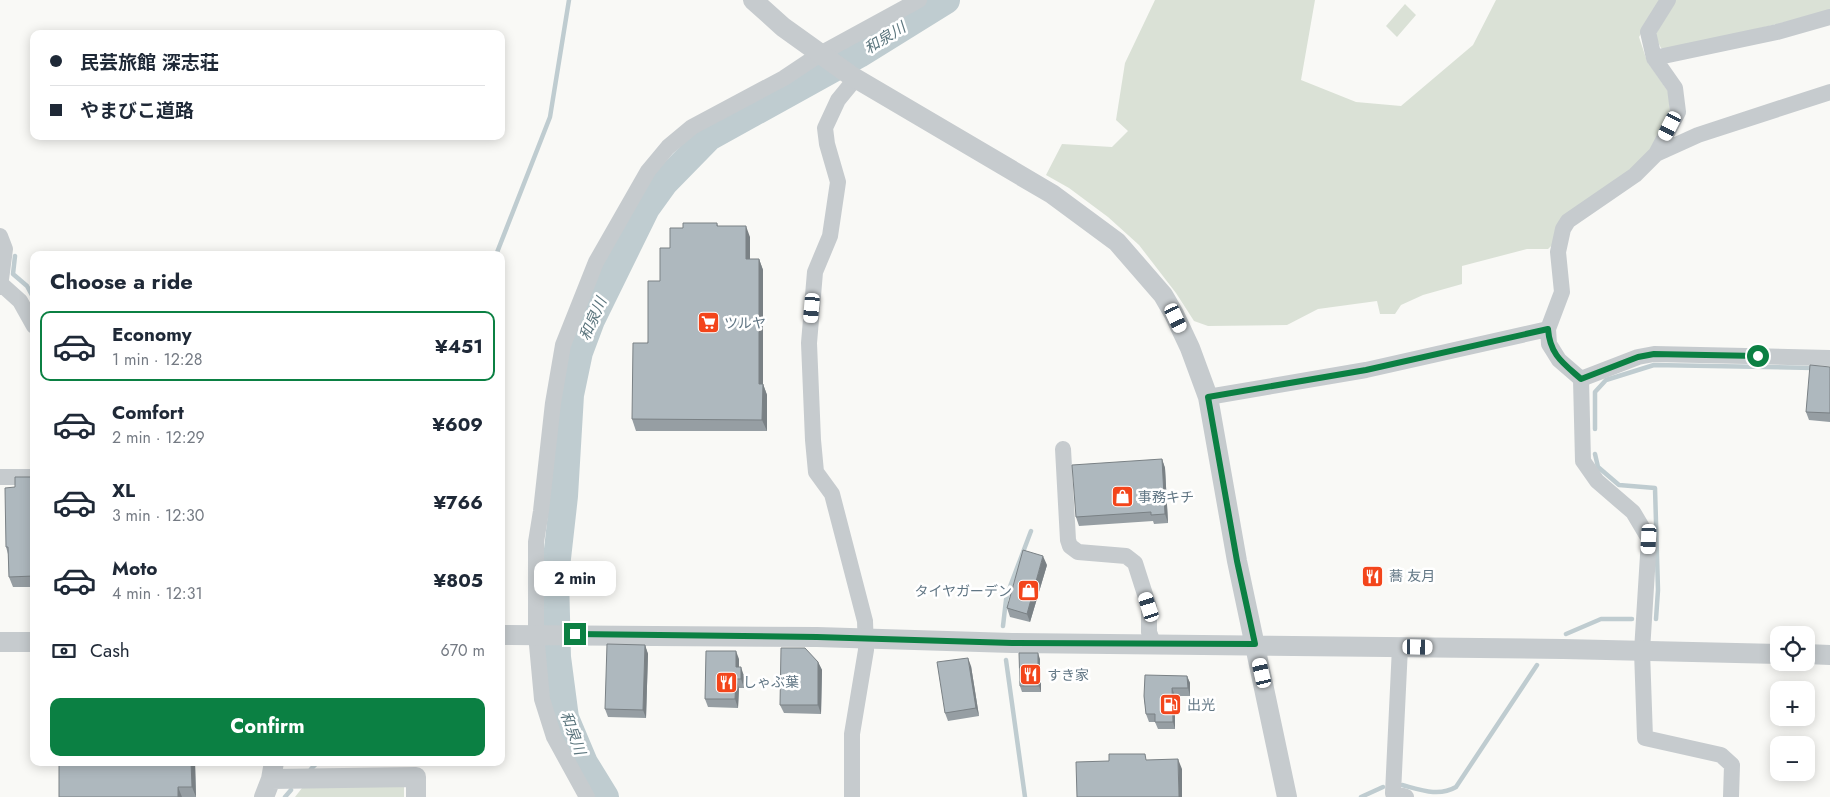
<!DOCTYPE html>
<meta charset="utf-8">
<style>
body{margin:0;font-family:Jost,"Noto Sans JP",sans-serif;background:#f6f6f7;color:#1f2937;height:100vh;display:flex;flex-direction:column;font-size:19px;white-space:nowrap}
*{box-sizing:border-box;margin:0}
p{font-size:16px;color:#747a83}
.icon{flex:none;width:28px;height:28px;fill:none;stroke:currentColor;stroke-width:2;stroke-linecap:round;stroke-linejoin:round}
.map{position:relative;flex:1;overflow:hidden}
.sheet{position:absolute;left:30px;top:251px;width:475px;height:515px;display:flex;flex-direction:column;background:#fff;border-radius:10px;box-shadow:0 2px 12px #0003}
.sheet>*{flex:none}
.guide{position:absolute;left:30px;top:30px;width:475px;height:110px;border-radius:10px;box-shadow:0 2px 12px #0003;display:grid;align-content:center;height:110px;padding:0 20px;background:#fff}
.fabs{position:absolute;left:1770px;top:626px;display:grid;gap:10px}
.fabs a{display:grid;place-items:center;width:45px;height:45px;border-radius:10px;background:#fff;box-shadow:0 2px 12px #0003;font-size:25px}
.end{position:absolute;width:22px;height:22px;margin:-11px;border:6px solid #0b8043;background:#fff;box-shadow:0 0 0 2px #fff}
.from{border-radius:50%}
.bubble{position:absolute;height:35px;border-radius:10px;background:#fff;box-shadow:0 2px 12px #0003;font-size:16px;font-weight:700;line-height:35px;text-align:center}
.car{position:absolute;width:15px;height:30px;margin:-15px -8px;border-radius:6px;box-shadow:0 0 4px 1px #0007;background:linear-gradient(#fff 24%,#345 0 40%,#fff 0 76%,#345 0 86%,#fff 0)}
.guide b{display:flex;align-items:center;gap:18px;height:48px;font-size:19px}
.guide b+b{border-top:1px solid #e0e1e3}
.guide i{width:12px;height:12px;background:#1f2937}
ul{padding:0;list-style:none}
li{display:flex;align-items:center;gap:15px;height:70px;margin:0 10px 8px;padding:0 10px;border:2px solid transparent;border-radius:10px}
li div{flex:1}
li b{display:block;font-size:19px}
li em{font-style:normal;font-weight:700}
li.active{border-color:#0b8043}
li>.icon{width:45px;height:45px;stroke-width:1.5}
h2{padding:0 20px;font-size:22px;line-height:60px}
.pay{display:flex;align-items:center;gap:12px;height:55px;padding:0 20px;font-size:19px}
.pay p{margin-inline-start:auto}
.button{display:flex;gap:10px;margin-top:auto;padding:10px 20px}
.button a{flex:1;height:58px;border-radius:10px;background:#0b8043;color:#fff;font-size:20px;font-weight:700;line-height:58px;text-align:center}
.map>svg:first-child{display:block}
.green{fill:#dae1d6}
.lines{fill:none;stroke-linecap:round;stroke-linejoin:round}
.stream{stroke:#bfccd0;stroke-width:4.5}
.river{stroke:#bfccd0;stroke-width:28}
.minor{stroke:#c6cbce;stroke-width:16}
.tertiary{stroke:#c6cbce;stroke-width:20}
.wall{fill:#969ea3}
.shaded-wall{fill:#7a8185}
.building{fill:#aeb8be;stroke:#7a8185}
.route{stroke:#0b8043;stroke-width:6}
.labels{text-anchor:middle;stroke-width:5;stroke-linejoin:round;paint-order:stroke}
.poi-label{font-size:14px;fill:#617684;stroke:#fff;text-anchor:start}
.water-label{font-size:15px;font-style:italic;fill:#5c767e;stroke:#fff}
</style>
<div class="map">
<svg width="1830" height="797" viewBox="0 0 1830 797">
<rect width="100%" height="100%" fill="#f9f9f6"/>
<path class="green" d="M1155,0H1315L1301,80L1356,102L1401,106L1473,45L1496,0H1661L1639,37L1647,61L1669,93L1670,113L1660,138L1639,163L1548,249H1527L1462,266V284L1423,295L1401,305L1395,314H1380L1377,301L1318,309L1287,325L1208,326L1194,321L1176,293L1139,245L1108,217L1069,188L1046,175L1062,144L1112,147L1128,131L1116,120L1125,63Z
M1673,0H1830V11L1670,50L1661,48L1655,36Z
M1405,4L1416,15L1397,37L1386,26Z
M404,786V797H295L302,788Z"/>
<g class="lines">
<path class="stream" d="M496,255L550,117L569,0
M15,256L13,274L27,286L34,299
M1595,429V392L1606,380L1654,365L1814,368
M1595,454L1598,467L1619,485L1655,488L1658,590L1656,619
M1003,626L1006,600L1011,584L1031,531
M1566,634L1601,619H1632
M1006,660L1025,797
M311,769L318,762
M1402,785C1421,790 1439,797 1456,787L1537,665
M285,797L291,790
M1361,797L1383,787"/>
<path class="river" d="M605,797L584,763L565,718L557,657L555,576L564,496L570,395L579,352L591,320L646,208L664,183L709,137L859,54L946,0"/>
<path class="minor" d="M1668,0L1648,32L1654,58L1675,88L1678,112L1656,154L1635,175L1568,221L1563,229L1558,252L1562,292L1548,329L1549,344L1559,360L1581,379L1583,461L1597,481L1633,512L1649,539L1642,651L1645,738L1721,755L1732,765L1731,797
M1654,58L1777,32L1830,17
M1656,154L1698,135L1830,92
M0,236L5,249L0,287
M1,284L20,301L34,326
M1581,379L1638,357L1654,354L1830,358
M1208,397L1366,370L1548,329
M1063,449L1068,540L1070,546L1078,552L1126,556L1135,563L1149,607V632L1153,643
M0,477H34
M1400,647L1393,793L1406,797
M587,797L554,737L542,699L536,634V542L541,511L553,403L563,345L596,262L648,171L668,147L692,127L784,78L820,54L919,0
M852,797V734L866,650L865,621L832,494L816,472L813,440L809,343L815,272L830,236L838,182L827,144L825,128L838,100L856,78"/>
<path class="tertiary" d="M753,0L783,27L850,75L1052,194L1117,242L1163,295L1174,314L1190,348L1208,397L1237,561L1287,797
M501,635L817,637L1012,643L1563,649L1779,654
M0,642H34
M1806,654L1830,655
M271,779L416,777V797
M264,797L271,779L274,762"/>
</g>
<path class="wall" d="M717,223L718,226L750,237V259H759L763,270V384L767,395V431H636L632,419L660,281L683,228Z
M1830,367V422L1809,420L1806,412Z
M1162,459L1165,468L1168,523L1154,524L1153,521L1079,526L1076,517Z
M32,477L34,481V587H13L9,577L8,554L6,547L15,487Z
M1047,565L1030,622L1010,617L1007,608Z
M645,645L648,654L646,718L608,717L605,709Z
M739,659V667L744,676V688H739L738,708L708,707L705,699Z
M1040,659V670L1041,674V692H1022L1020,686Z
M818,662L822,670L821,714L784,713L780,705Z
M971,666L979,716L948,721L945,713Z
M1187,676L1190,683V696H1175V729H1158L1155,722H1149L1146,714L1144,696Z
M195,762L196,797H59Z"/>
<path class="shaded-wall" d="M746,226L750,237V270L746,259Z
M759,259L763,270V384L767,395V431L762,420L759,384Z
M1162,459L1165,468L1168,523L1165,514Z
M1043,556L1047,565L1030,622L1027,614Z
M645,645L648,654L646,718L643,710Z
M736,651L739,659V675L736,667Z
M1038,653L1040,659V670L1041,674V692L1039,686L1038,668Z
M968,658L971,666L979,716L976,708Z
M818,662L822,670L821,714L818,705Z
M741,667L744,676V688L741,679Z
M1187,676L1190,683V696L1188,688Z
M736,679L739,688L738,708L735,699Z
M1172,688L1175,696V729L1173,722Z
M1178,759L1182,769V797H1179Z
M191,762H195L196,797L192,787Z
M178,787L182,797H178Z"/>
<path class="building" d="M683,223H717V226H746V259H759V384H763L762,420L632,419L633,343H648V281H660V248H670V228H683Z
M1810,365L1830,367V413L1806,412Z
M1162,459L1165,514L1151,515V512L1076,517L1072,465Z
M15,477H32V487H34V576L9,577L8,547H6L5,488L15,487Z
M1023,550L1043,556L1027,614L1007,608Z
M607,644L645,645L643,710L605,709Z
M781,648H805L818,662V705H780Z
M706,651H736V667H741V679H736L735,699H705Z
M1019,653H1038V668H1039V686H1020Z
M968,658L976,708L945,713L937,662Z
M1145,675L1187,676L1188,688H1172L1173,722H1155V714H1146L1144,696Z
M1109,754H1145L1146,760L1178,759L1179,797H1077L1076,762L1109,761Z
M59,762H191L192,787H178V797H59Z"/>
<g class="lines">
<path class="route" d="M575,634L817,637L1012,643L1255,644L1237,561L1208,397L1366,370L1548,329C1550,355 1563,363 1581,379L1638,357L1654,354L1758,356"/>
</g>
<defs>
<symbol id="supermarket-square" viewBox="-11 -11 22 22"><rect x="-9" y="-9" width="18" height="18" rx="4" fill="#f3451b" stroke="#fff"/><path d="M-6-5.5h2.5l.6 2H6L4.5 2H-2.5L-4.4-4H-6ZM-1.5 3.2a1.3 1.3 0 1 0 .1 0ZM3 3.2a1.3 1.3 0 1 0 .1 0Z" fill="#fff"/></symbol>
<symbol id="shop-square" viewBox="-11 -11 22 22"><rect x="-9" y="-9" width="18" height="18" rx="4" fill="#f3451b" stroke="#fff"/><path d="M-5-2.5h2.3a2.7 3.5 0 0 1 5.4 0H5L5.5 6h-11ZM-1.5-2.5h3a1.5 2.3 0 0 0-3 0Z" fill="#fff"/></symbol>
<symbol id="restaurant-square" viewBox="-11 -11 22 22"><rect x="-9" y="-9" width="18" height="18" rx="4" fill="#f3451b" stroke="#fff"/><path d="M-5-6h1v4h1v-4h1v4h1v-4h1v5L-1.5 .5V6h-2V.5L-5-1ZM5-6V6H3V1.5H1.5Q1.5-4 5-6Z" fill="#fff"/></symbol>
<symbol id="fuel-square" viewBox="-11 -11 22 22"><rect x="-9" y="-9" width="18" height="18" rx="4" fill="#f3451b" stroke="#fff"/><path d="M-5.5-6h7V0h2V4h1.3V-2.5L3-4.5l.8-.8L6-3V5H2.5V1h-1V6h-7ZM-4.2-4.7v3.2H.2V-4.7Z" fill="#fff"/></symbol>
</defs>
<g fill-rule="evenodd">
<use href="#supermarket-square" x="696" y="310" width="25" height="25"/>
<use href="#shop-square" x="1110" y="484" width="25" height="25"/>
<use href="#restaurant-square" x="1360" y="564" width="25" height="25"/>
<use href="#shop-square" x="1016" y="578" width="25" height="25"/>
<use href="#restaurant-square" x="1018" y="662" width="25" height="25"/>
<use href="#restaurant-square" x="714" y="670" width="25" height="25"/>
<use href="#fuel-square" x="1158" y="692" width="25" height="25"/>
</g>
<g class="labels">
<g class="poi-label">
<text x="724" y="328">ツルヤ</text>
<text x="1138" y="502">事務キチ</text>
<text x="1389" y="581">蕎 友月</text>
<text x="1012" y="596" text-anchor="end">タイヤガーデン</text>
<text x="1047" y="680">すき家</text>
<text x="743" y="687">しゃぶ葉</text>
<text x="1187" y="710">出光</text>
</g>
<g class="water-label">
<text transform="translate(885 38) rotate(-32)" y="5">和泉川</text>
<text transform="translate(593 319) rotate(-66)" y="5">和泉川</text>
<text transform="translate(573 733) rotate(70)" y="5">和泉川</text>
</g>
</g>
</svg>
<div class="fabs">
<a><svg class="icon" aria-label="locate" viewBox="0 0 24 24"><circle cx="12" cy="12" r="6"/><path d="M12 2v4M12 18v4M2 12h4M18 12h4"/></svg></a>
<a>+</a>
<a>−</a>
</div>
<i class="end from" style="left:1758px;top:356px"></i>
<i class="end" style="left:575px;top:634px"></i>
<div class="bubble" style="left:534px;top:561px;width:82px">2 min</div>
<i class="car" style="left:1670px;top:126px;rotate:207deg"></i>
<i class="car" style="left:812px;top:308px;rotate:185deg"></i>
<i class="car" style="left:1176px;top:318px;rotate:155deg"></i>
<i class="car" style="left:1649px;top:539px;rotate:183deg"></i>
<i class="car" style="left:1149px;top:607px;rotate:342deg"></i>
<i class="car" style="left:1418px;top:647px;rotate:91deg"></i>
<i class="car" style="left:1262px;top:673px;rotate:347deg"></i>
<div class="guide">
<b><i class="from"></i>民芸旅館 深志荘</b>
<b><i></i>やまびこ道路</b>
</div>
<section class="sheet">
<h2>Choose a ride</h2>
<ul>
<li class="active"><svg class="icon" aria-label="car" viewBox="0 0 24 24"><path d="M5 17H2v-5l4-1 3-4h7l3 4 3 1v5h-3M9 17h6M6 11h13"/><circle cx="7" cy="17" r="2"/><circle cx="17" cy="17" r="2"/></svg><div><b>Economy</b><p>1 min · 12:28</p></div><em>¥451</em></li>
<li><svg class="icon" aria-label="car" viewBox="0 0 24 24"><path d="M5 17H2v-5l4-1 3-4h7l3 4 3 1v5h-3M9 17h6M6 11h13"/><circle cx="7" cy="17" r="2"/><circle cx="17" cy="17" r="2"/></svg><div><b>Comfort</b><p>2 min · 12:29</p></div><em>¥609</em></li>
<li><svg class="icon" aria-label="car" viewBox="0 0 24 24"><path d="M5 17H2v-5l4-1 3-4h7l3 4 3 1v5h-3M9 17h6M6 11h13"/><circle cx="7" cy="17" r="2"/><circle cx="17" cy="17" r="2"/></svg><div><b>XL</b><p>3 min · 12:30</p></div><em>¥766</em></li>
<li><svg class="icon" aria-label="car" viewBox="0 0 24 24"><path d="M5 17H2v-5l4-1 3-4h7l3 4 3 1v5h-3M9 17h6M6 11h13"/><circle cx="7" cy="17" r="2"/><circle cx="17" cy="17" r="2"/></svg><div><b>Moto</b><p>4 min · 12:31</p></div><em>¥805</em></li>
</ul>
<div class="pay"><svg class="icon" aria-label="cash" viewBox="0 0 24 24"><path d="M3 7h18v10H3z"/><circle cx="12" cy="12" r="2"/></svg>Cash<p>670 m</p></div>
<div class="button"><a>Confirm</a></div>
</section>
</div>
